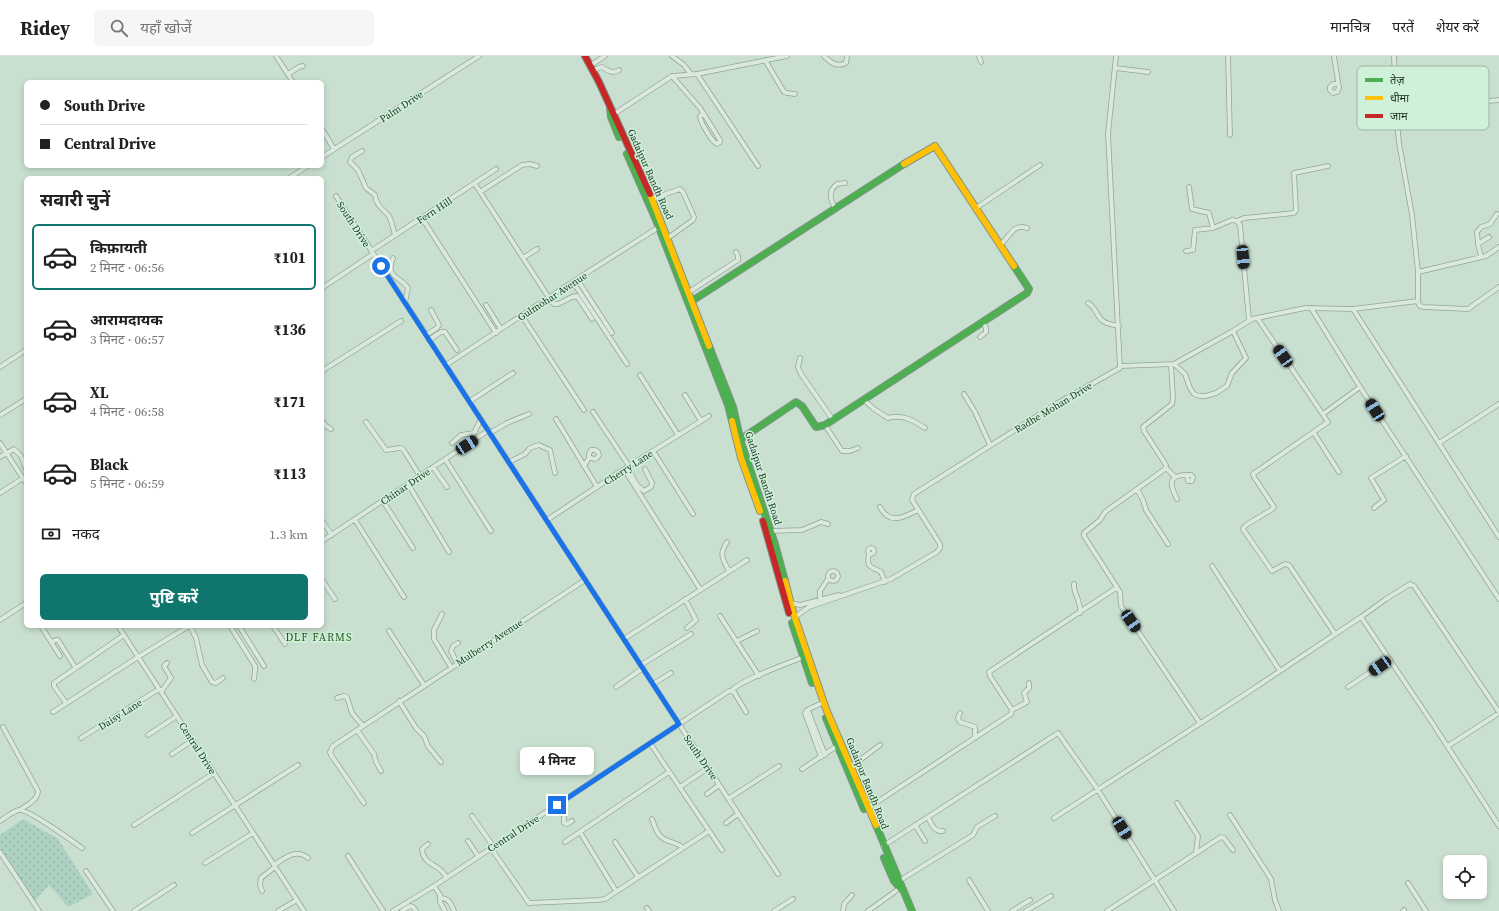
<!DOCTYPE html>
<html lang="hi">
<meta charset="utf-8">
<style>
body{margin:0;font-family:"Source Serif 4","Noto Sans Devanagari",serif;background:#f6f6f6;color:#202124;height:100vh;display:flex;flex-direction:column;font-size:15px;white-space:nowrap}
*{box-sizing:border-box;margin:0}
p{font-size:13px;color:#757577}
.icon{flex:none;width:22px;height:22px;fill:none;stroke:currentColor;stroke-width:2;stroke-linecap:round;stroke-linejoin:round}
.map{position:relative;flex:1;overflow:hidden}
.panel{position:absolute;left:24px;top:120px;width:300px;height:452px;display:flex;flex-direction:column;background:#fff;border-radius:6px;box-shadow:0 2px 6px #0003}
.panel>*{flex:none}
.banner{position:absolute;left:24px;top:24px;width:300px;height:88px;border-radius:6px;box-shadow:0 2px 6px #0003;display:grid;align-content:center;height:88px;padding:0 16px;background:#fff}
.controls{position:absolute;left:1443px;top:799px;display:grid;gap:8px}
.controls a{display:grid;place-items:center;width:44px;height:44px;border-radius:6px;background:#fff;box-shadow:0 2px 6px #0003;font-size:20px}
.end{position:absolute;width:18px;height:18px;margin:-9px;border:5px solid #1a73e8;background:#fff;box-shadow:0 0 0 2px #fff}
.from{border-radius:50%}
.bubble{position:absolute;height:28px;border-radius:6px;background:#fff;box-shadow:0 2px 6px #0003;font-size:13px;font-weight:700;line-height:28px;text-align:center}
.car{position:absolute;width:12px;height:24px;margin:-12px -6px;border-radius:5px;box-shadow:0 0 3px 1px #0007;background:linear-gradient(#222 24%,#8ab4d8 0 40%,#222 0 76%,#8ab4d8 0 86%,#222 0)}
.banner b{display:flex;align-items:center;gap:14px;height:38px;font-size:15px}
.banner b+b{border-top:1px solid #e0e0e0}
.banner i{width:10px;height:10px;background:#202124}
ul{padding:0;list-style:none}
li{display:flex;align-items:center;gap:12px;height:66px;margin:0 8px 6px;padding:0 8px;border:2px solid transparent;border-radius:6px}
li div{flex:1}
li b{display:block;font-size:15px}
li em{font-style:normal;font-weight:700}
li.on{border-color:#0f766e}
li>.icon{width:36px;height:36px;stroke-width:1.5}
h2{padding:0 16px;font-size:18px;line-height:48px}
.pay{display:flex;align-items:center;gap:10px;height:44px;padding:0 16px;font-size:15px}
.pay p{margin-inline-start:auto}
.primary-button{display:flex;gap:8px;margin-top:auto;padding:8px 16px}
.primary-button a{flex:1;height:46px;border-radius:6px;background:#0f766e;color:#fff;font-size:16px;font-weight:700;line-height:46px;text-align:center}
header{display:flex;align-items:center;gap:24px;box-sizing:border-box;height:56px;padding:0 20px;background:#fff;border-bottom:1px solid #e0e0e0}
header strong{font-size:19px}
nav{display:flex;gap:22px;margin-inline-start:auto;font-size:14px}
.search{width:280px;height:36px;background:#f6f6f6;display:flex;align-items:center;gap:10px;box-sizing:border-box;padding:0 14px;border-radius:6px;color:#757577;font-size:15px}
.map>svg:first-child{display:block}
.grass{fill:url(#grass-dots)}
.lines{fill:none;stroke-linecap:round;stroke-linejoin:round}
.street-casing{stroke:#93a597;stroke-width:5.5}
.fast-casing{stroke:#839487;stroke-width:8}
.slow-casing{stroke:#839487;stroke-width:8}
.jam-casing{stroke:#839487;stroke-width:8}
.street{stroke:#dae8de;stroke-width:4}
.fast{stroke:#4caf50;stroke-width:6}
.slow{stroke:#ffc107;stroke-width:6}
.jam{stroke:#c62828;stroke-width:6}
.route{stroke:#1a73e8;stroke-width:5}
.labels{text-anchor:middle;stroke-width:3;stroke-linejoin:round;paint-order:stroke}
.street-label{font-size:10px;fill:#1d311f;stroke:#cff1da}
.neighbourhood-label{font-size:11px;letter-spacing:1px;fill:#2a5a20;stroke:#cff1da}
.key{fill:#cff1da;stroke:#9ab7a2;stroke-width:1}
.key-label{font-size:11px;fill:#1d311f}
</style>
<header>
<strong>Ridey</strong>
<div class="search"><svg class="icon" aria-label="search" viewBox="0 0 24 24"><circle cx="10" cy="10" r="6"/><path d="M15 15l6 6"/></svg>यहाँ खोजें</div>
<nav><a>मानचित्र</a><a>परतें</a><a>शेयर करें</a></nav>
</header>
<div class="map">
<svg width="1499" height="855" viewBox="0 0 1499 855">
<defs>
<pattern id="grass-dots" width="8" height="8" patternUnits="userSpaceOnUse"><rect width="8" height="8" fill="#add2c3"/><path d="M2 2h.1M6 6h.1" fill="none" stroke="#94b5a7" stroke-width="1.8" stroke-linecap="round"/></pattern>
</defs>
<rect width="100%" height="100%" fill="#c9e0d0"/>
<path class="grass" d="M23,763L58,783L93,838L68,851L49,829L35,845L0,791V779Z"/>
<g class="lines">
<defs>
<path id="street" d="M276,0L293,26
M672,0L684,9L691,18
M824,0C830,6 837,12 846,7L847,0
M979,0L981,6
M1228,0L1230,79
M1334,0L1339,32L1337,36L1333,37L1330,34V31L1333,28H1337
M765,4L784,36L787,37L795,38
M591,9L605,0
M1115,12L1148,16
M593,14L602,11C608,15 613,18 619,14
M288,18L299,11L303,10
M697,18L758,110
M672,20L700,52L720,84V86L717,88C712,86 700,66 700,60L703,58
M1396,55L1499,44
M614,58L672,20L697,18L787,0
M322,73L334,93
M362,95L352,101L350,106L358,114L366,132L375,139C376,150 383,153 389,160C392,166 393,173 395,179
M322,101L479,0
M289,122L308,110
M475,128L549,242L554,248H558L572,241L577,240L592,263
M1189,131L1192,153L1209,157L1213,172
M480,136L522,109L530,108L537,110
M336,140L679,668L778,818
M652,143L680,133L683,136L694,161L693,164L668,182
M976,152L1040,109
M835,153C831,143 827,136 837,128L845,127
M422,162L496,277
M1237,165L1244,162L1294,157L1296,154L1294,117L1328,110
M1478,188L1489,181
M1000,189C1010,181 1013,167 1027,172
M371,195L496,113
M1186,195L1193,194L1195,174L1213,172L1232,164L1237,165L1240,169L1249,264
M1481,201L1478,188L1477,176L1481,171L1490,168L1497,158
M393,202C385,222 400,220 408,232L405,246
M523,202L537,193
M1418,216L1486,200L1499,191
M577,223L612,277
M573,226L627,308
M322,232L373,198
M689,236L738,204V200L736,196
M1417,245L1420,250L1424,251L1468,253L1499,231
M1088,247C1096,251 1096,260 1103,265C1107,268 1114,269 1119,270
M486,249L501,273
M1311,252L1360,331L1499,543
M1353,253L1499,481
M522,260L584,354
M1258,263L1328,366L1253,418L1254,421L1274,451L1271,454L1246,469L1243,473L1272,515L1285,508L1289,509L1335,578
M426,279L437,272L439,269L431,254
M980,281L986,276V272L983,266
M429,284L441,276H445L457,294
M800,302L798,311L801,318L833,364
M1174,308L1185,318L1190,332L1194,338L1200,340H1206L1216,337L1227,330L1232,317L1246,302L1233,275
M446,309L577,223L659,171
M1171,309L1173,342L1172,348L1143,371L1144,375L1166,409L1165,413L1105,456L1100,464L1084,477V480L1120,536L1121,550L1200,667
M1121,310L1174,308L1233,275L1252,263L1305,252L1353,253L1418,245V216L1412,159L1399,87L1396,55L1394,0
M0,311L26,294
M322,315L401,265
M640,319L678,379
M964,338L975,356L990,389
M685,339L701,365
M864,344L874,353L888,362C902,358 913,364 925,372
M470,345L513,317
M593,356L629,410
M1323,358L1360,331
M0,359L26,343
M556,363L597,431
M322,365L326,370L331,373
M366,366L386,394L400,392L403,393L420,420
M825,369L842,395H850L858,392
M490,377L507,367L529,358
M1314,377L1339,416
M0,387L26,427
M452,387L461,379L474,377L481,363
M1439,387L1499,348
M653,395L693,458
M0,401L14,393L21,400L26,413
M445,403L491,475
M509,406L525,398L530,392L539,389L550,394L555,417
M584,410L589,402V398L591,394H595L598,396L599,399L597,402L594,403L589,401
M433,411L447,431
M627,411L637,429L644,435L651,431L652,427L645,413
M1166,412L1175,421
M624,413L700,533
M408,428L449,496
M1137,433L1143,444L1146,454L1168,488
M0,437L23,422
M1177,443C1167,424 1171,418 1191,419L1193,421L1192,425H1188L1187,420
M383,445L413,492
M880,451C890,470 904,461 918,454
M1374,452L1384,444L1371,422L1406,400
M355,464L404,541
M547,464L624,413L709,360
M322,465L332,479
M771,475L802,474L821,466L828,468
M322,485L489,374
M727,486C719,498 722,502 729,515
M868 495a3 3 0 1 1 6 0a3 3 0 1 1-6 0Z
M869,497C866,513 871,510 881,516L885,526
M1212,510L1280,615
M828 520a5 5 0 1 1 10 0a5 5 0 1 1-10 0Z
M322,524L335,543
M1074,528C1073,538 1082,546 1080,557
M685,543L696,564L687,572
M820,544V535L828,523
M791,547L800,549L839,539
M442,558L434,574V583L451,611
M720,560L759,620
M795,561L809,551L891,523L937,496L940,492V488L912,444L914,438L1056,348L1120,312L1108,78L1116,0
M1361,561L1431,665L1499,770
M0,564L26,547
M41,570L60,600
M118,570L304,855
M190,570L196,582L202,609L212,626L216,627L223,622
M230,570L255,610V615L254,623
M239,570L264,610
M273,570L285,588
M389,575L424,629
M624,583L747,504
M737,585L757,575
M51,586L56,584H58L75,611
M457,607L451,595L453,590L458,587
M641,609L691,578
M653,628L671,617
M616,631L643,612
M1348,631L1390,603
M731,635C742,623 787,608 803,601
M161,636L171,622L164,610L167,607
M337,642L344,640L347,641L352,657L363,670
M399,645L416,672L424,680L428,690L441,706
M66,647L54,630V627L124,579
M807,654L820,648
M1012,654L1027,646L1024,637L1029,632V627
M53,656L138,601L189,570
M960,657L958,662L960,666L975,671V682
M3,671L38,735C38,744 27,749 20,754
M357,674L374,698L376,706L381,715
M148,679L177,660
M81,682L159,633
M650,687L722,794
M1448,690L1499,657
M172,698L193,684
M821,701L805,657L807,655L809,657L825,699
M851,711L880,689
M802,713L837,690
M680,731L708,712
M707,738L719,729
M728,743L779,710
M364,747L331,699L330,696L333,690L585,524
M1177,747L1198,780L1196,796
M557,749L564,760V767L567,768L572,765
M868,752L1011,658L1012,654L990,620L989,616L1116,532
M1230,759L1271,823L1275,844L1279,855
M472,760L493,790
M928,761C931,768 934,776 943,775
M1054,762L1244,639L1361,561L1386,543L1410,528L1414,530L1499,656
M652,763C655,771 657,780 666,784C672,787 678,787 683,792
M0,765C5,762 13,755 19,754C29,753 72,785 82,792
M726,767L738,758
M134,769L214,717
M915,769L925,785
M580,776L616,835
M192,777L298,709
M468,785L478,800
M565,786L669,716
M615,786L638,821
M428,788L422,793C423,810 441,808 446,821
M883,790L1058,677L1098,734L1174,855
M491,792L529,847L598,844L605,843L709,775
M0,796L39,855
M348,800L383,855
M205,807L253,777
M274,809C285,802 296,792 308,802
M86,815L113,855
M969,824L988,855
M899,825L973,779L977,771L995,760
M1408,827L1426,855
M434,830L440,839V846L445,855
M262,835L260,829L261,822L275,811
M440,842C449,842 451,848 454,855
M647,852L649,855
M134,855L174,829
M278,855L297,844
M393,855L434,830L729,635L734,636L746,656
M402,855L410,850L413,851L416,855
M774,855L793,843
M843,855L844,848L852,839
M868,855L900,832
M1012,855L1030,844
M1026,855L1051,840
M1107,855L1221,781L1224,782L1233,794
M1403,855L1404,854"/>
<path id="fast" d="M610,52L611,61L619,81
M627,98L656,164L728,349L732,365
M692,245L904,108
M709,290L733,351L741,386L775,488L785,525
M741,383L796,346L802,350L816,371L825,369L1027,237L1029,233L1014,210
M792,567L812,627
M826,662L864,753
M876,769L912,855
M884,802L894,825L900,832"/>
<path id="slow" d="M904,108L935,90L1014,210
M650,138L709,290
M732,365L741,402L760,455
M785,525L793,556L826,653L876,769"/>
<path id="jam" d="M585,0L599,26L650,138
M763,465L789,557"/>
</defs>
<use href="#street" class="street-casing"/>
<use href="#fast" class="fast-casing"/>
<use href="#slow" class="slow-casing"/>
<use href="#jam" class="jam-casing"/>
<use href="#street" class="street"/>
<use href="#fast" class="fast"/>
<use href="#slow" class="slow"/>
<use href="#jam" class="jam"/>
</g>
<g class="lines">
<path class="route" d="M381,210L679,668L557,749"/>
</g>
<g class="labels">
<g class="street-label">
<text transform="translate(401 50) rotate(-33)" y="4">Palm Drive</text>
<text transform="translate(651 118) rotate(66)" y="4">Gadaipur Bandh Road</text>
<text transform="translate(434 154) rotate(-33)" y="4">Fern Hill</text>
<text transform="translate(354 168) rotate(57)" y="4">South Drive</text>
<text transform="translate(552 240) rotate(-33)" y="4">Gulmohar Avenue</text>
<text transform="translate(1053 351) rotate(-31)" y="4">Radhe Mohan Drive</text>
<text transform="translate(628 411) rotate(-33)" y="4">Cherry Lane</text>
<text transform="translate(764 422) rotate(72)" y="4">Gadaipur Bandh Road</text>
<text transform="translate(405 430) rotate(-34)" y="4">Chinar Drive</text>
<text transform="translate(489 586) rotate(-33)" y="4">Mulberry Avenue</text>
<text transform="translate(120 658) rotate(-32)" y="4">Daisy Lane</text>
<text transform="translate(198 692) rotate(57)" y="4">Central Drive</text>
<text transform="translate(701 701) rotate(56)" y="4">South Drive</text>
<text transform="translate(868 727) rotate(68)" y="4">Gadaipur Bandh Road</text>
<text transform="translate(513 777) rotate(-33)" y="4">Central Drive</text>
</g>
<g class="neighbourhood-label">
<text x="319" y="585">DLF FARMS</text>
</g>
</g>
<rect x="1357" y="10" width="132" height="64" rx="6" class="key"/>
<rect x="1365" y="22" width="18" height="4" fill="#4caf50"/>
<rect x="1365" y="40" width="18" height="4" fill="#ffc107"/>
<rect x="1365" y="58" width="18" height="4" fill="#c62828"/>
<g class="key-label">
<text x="1390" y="28">तेज़</text>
<text x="1390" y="46">धीमा</text>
<text x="1390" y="64">जाम</text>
</g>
</svg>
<div class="controls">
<a><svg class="icon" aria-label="locate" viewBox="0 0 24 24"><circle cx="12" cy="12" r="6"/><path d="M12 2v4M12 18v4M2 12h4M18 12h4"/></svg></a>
</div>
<i class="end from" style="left:381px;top:210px"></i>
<i class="end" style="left:557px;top:749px"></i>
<div class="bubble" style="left:520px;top:691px;width:74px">4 मिनट</div>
<i class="car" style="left:1243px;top:201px;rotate:175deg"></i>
<i class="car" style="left:1283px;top:300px;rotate:325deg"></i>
<i class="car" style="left:1375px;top:354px;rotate:327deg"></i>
<i class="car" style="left:467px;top:389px;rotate:57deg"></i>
<i class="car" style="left:1131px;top:565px;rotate:146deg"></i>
<i class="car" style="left:1380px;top:610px;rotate:236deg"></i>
<i class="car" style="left:1122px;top:772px;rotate:148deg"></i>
<div class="banner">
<b><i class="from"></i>South Drive</b>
<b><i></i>Central Drive</b>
</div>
<section class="panel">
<h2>सवारी चुनें</h2>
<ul>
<li class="on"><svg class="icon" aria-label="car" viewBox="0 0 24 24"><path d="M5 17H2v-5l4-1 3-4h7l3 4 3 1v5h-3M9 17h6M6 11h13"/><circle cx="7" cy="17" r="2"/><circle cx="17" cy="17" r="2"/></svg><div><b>किफ़ायती</b><p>2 मिनट · 06:56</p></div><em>₹101</em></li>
<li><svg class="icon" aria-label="car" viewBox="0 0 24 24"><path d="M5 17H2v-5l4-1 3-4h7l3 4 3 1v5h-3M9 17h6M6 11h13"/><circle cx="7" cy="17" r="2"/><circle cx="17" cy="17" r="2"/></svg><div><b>आरामदायक</b><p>3 मिनट · 06:57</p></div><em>₹136</em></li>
<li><svg class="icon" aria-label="car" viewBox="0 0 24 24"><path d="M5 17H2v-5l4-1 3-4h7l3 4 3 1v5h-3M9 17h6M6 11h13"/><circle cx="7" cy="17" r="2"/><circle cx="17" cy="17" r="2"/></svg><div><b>XL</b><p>4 मिनट · 06:58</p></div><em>₹171</em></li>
<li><svg class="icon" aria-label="car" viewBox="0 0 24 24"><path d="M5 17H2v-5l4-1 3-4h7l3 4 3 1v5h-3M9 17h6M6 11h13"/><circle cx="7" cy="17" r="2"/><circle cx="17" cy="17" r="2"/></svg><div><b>Black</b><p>5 मिनट · 06:59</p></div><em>₹113</em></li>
</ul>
<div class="pay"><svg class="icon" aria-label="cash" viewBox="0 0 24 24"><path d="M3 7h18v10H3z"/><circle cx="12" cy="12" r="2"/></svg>नकद<p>1.3 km</p></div>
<div class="primary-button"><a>पुष्टि करें</a></div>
</section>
</div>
